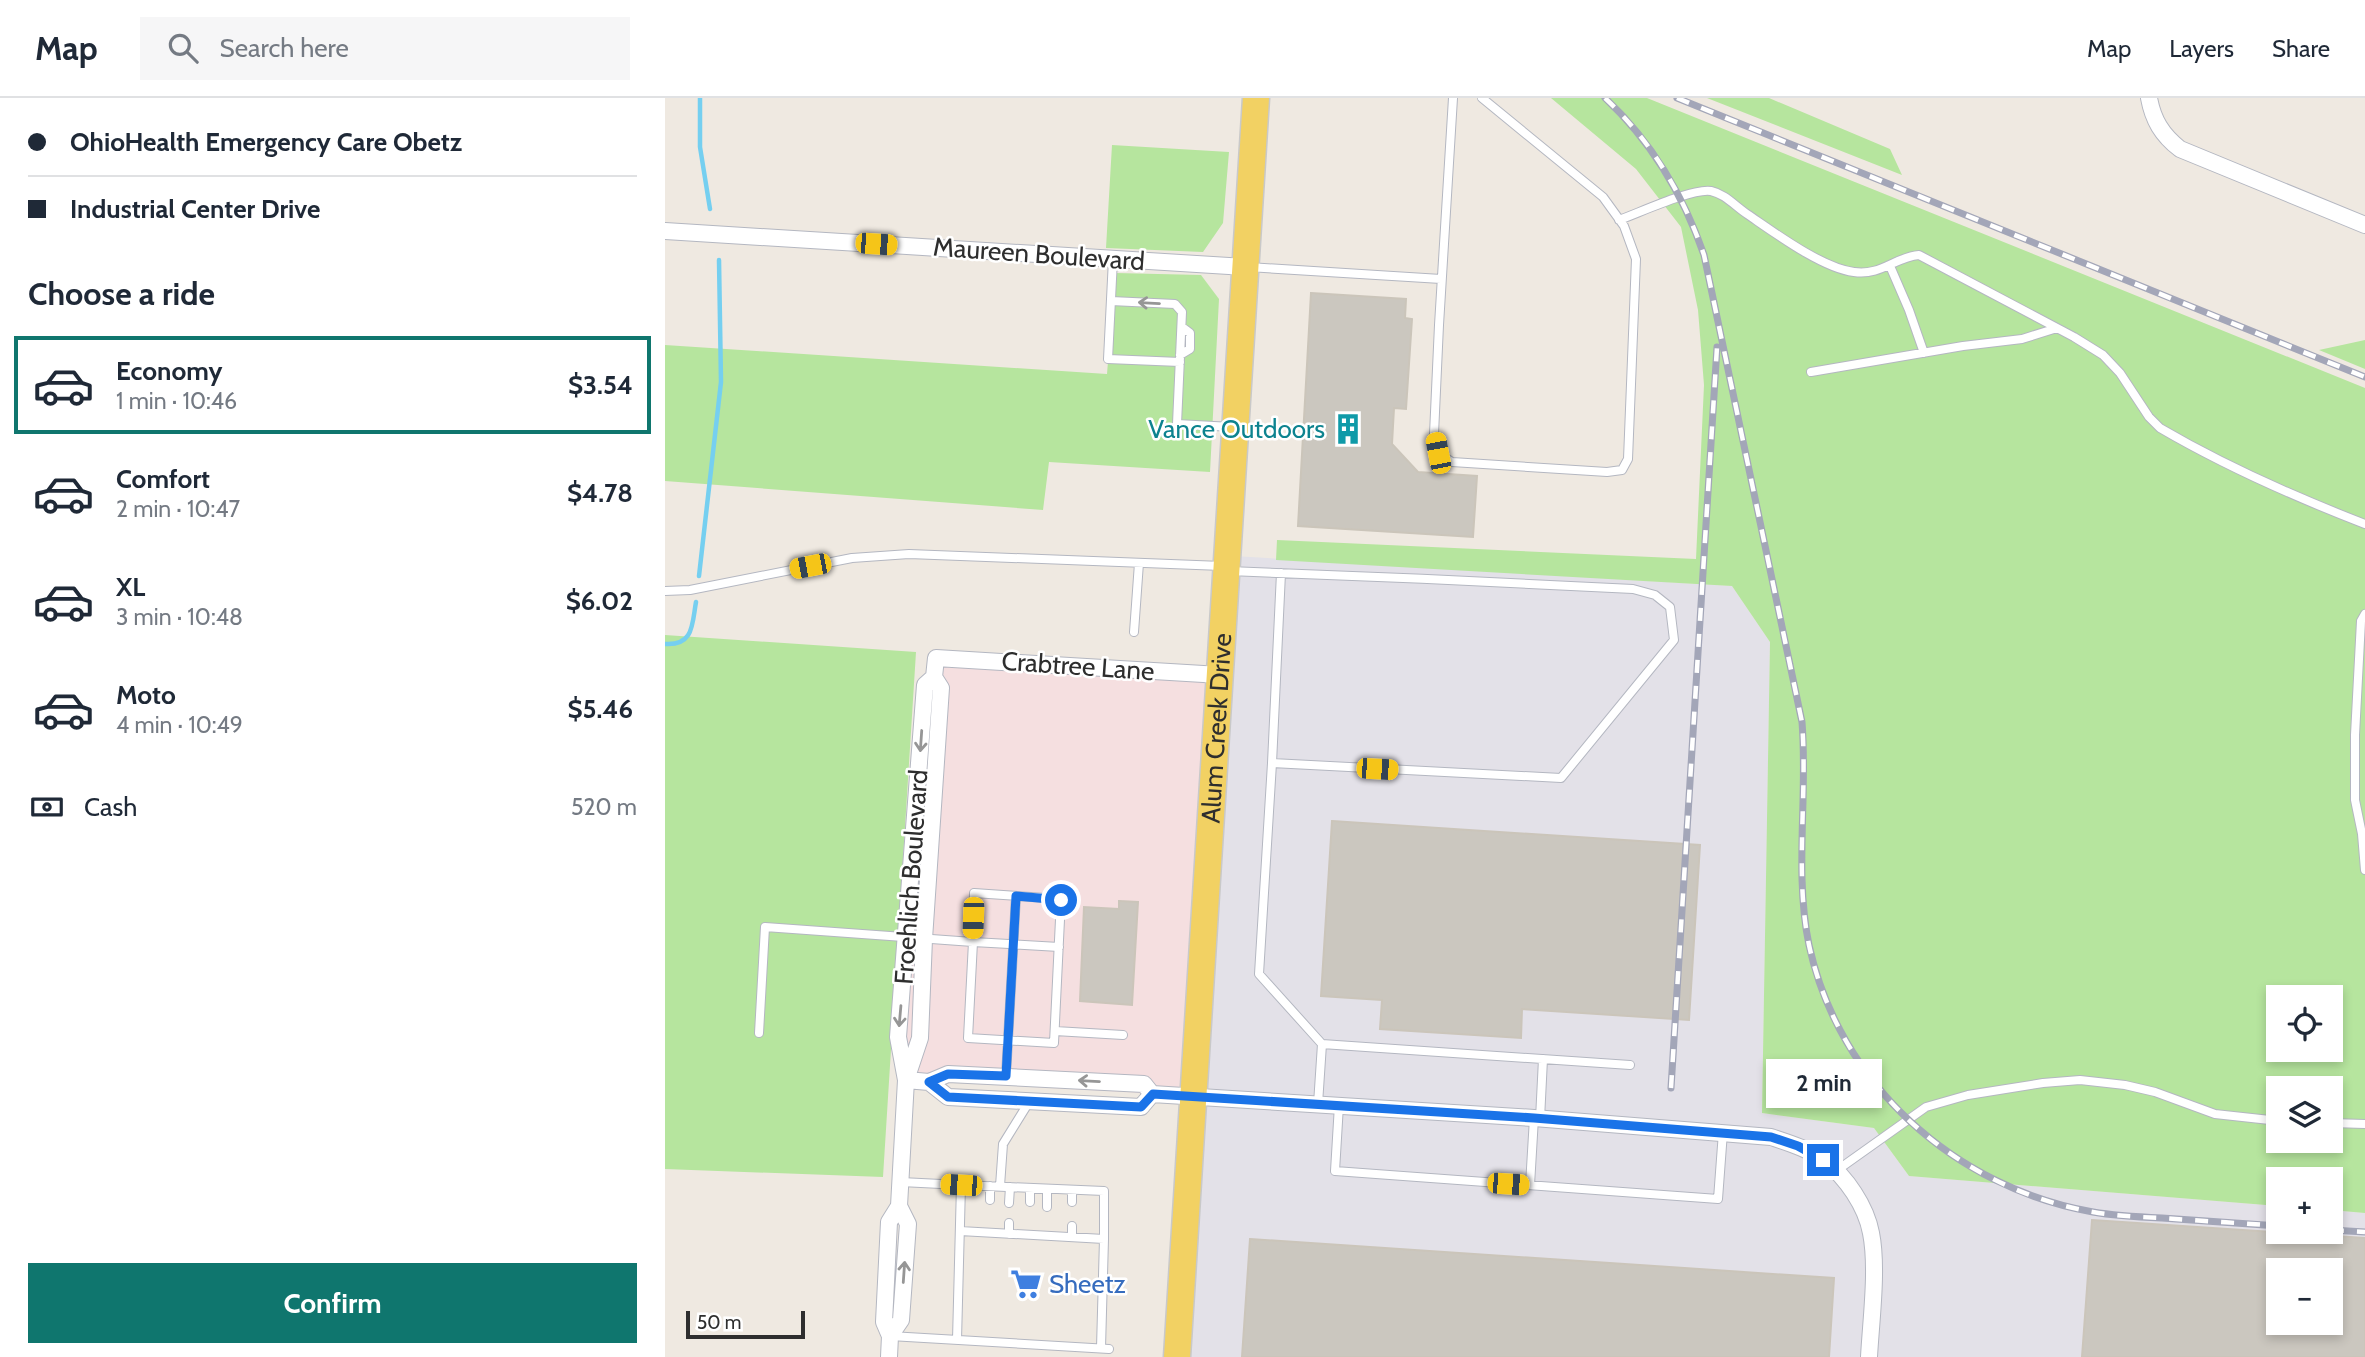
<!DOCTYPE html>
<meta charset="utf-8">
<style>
body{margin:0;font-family:Cabin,sans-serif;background:#f6f6f7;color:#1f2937;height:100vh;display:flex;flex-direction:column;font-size:26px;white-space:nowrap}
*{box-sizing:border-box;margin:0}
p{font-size:23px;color:#747a83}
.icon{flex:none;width:38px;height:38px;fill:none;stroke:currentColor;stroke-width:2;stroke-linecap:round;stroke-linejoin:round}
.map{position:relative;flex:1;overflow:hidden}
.details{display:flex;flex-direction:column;background:#fff;width:665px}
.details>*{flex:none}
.banner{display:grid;align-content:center;height:154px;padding:0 28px;background:#fff}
.controls{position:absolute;left:1601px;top:887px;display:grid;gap:14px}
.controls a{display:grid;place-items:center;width:77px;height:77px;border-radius:0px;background:#fff;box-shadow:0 4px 10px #0003;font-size:35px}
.scale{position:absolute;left:21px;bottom:18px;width:119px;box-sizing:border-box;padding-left:7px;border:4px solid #2e2e2e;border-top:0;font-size:19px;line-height:24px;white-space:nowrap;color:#2e2e2e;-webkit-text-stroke:5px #fff;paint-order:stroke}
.end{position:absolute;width:32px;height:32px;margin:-16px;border:9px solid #1a73e8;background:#fff;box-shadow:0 0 0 4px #fff}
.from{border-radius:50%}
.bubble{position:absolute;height:49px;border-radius:0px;background:#fff;box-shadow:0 4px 10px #0003;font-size:23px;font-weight:800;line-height:49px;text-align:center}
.car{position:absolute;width:21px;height:42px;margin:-21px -10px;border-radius:9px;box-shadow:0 0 5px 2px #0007;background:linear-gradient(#f5c518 24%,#345 0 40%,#f5c518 0 76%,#345 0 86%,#f5c518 0)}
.banner b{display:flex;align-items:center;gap:24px;height:66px;font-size:26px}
.banner b+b{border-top:2px solid #e0e1e3}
.banner i{width:18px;height:18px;background:#1f2937}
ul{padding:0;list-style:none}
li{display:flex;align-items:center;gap:21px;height:98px;margin:0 14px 10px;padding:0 14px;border:4px solid transparent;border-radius:0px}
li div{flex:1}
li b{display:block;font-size:26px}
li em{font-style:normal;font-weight:800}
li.selected{border-color:#0f766e}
li>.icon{width:63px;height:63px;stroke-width:1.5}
h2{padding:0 28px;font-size:32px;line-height:84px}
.pay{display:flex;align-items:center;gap:18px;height:77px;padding:0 28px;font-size:26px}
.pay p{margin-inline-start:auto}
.action{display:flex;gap:14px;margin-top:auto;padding:14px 28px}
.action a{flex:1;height:80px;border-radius:0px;background:#0f766e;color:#fff;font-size:28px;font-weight:800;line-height:80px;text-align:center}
header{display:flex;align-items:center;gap:42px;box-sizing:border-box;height:98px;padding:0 35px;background:#fff;border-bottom:2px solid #e0e1e3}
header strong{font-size:33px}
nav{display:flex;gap:38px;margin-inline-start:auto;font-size:24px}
.search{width:490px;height:63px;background:#f6f6f7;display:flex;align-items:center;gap:18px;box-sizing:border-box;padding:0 24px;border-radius:0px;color:#747a83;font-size:26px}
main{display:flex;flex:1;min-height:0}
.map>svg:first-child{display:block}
.industrial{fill:#e3e1e8;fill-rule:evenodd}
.medical{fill:#f5dfe0}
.green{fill:#b6e59e;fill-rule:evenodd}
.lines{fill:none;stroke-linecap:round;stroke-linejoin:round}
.stream{stroke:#75cff0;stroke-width:4.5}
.building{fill:#cbc7bf;stroke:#cbc5ba;stroke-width:2;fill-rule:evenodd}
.service-casing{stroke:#b4b7c1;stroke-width:10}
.minor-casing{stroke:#b4b7c1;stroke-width:18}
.primary-casing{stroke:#c9c9c9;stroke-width:29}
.service{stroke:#fff;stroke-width:8}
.minor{stroke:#fff;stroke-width:16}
.primary{stroke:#f2d163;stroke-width:26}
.rail-casing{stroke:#a3a6b8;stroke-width:7}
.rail{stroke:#fff;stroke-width:4.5;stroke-dasharray:13;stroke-linecap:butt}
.oneway{stroke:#969696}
.route{stroke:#1a73e8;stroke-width:9}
.labels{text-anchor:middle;stroke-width:5;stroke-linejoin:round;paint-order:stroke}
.street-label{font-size:26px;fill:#2e2e2e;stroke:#fff}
.culture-label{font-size:26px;fill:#0d838f;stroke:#fff;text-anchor:end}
.shop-label{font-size:26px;fill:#366cbe;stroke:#fff;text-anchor:start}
</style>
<header>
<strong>Map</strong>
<div class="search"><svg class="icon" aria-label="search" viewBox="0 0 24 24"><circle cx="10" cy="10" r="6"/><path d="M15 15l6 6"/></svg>Search here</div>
<nav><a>Map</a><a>Layers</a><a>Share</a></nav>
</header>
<main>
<section class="details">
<div class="banner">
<b><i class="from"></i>OhioHealth Emergency Care Obetz</b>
<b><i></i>Industrial Center Drive</b>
</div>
<h2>Choose a ride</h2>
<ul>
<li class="selected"><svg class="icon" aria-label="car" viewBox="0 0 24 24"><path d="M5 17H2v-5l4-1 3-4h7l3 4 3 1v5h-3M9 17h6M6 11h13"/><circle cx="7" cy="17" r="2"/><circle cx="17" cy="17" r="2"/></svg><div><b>Economy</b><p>1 min · 10:46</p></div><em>$3.54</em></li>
<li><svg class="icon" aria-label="car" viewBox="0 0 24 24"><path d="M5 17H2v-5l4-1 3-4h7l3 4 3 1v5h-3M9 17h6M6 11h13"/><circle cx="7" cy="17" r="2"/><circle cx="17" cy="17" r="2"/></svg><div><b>Comfort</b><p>2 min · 10:47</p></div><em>$4.78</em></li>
<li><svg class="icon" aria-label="car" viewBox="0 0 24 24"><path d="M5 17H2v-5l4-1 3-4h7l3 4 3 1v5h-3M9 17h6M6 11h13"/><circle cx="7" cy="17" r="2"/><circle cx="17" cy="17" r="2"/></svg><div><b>XL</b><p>3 min · 10:48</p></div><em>$6.02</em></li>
<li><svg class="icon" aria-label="car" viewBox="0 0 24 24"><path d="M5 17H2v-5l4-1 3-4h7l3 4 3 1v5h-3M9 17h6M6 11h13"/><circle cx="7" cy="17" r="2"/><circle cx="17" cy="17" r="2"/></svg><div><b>Moto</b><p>4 min · 10:49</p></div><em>$5.46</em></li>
</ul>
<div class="pay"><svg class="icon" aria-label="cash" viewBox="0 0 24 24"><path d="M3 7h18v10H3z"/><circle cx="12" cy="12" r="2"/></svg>Cash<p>520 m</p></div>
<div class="action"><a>Confirm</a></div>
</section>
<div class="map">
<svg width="1700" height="1259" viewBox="0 0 1700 1259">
<rect width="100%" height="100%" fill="#efe9e1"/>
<path class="industrial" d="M568,458L1067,488L1105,544L1097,1015L1209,1030L1244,1078L1613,1108L1614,1134H1666V1112L1700,1115V1259H514ZM1614,1172H1666V1225H1614Z"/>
<path class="medical" d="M283,560L555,577L530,998L241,982L233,939L260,587Z"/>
<path class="green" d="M886,0H982L1700,290V1115L1666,1112V1082H1614L1613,1108L1244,1078L1209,1030L1097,1015L1105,544L1067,488L611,462L612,442L1031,461L1039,287L1033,212L1016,129L971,71ZM1614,900H1666V952H1614ZM1614,990H1666V1043H1614Z
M1042,0H1104L1225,51L1237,77Z
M447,47L564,54L558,125L538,154L441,150Z
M450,175L536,177L554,201L545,374L384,364L378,412L0,383V247L442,276Z
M1700,242V271L1654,252Z
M0,537L251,554L218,1079L0,1071Z"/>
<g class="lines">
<path class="stream" d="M35,0V49L45,111
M34,478L56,284L54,162
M0,546C29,548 27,526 31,504"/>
</g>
<path class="building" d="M646,195L741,201L740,220L747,221L741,311L729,310L727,346L753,374L812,378L808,439L633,428Z
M667,723L1035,747L1024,922L857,911L856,940L715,931L717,902L656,898Z
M454,803L473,804L467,907L415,903L419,809L454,811Z
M1427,1122L1700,1140V1259H1417ZM1614,1172H1666V1225H1614Z
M585,1141L1169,1180L1164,1259H577Z"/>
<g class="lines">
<defs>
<path id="service" d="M788,0L774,227L769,336L773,355L787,364L942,374L957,372L963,361L971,161L959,128L938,99L817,0
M954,122C974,115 1027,90 1046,93C1060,96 1070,108 1082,116C1110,135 1157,170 1189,174C1216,178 1230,159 1254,157L1409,239L1438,257L1455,275L1484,319L1495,330C1560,368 1630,399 1700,426
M448,161L443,261L515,264
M1225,168L1244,212L1259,255
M583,169L776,181
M446,203L510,206L517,214L512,326L567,329
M515,257L525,251V235L517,229
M1146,274L1298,248L1357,241L1392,230
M564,473C699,478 833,484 968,491L990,497L1005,509L1009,542L896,680L607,665L616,475
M0,493L25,492L187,460L244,456L557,468
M1700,516L1696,523L1690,637V702L1697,736L1700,772
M469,534L474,465
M607,665L594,876L657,946L653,1006
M390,933L458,937
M94,935L100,829L308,844L303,940L389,945L396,801L309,795L308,844L394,849
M657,946L965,967
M341,978L351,798
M674,1007L670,1073L1053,1101L1058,1034
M875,1021L878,961
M1666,1025L1700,1026
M1171,1073L1261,1009L1303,997L1378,985L1415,982L1460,987L1490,994L1550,1016L1614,1023
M236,1084L296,1087L292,1242
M296,1087L439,1093V1141
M865,1087L869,1020
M335,1088L338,1046L364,1004
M365,1090V1104
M325,1102V1088
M407,1104V1092
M344,1105L345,1089
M382,1109V1091
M344,1125V1136
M295,1133L439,1141L436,1250
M407,1139V1128
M225,1238L444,1251"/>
<path id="minor" d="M1484,0C1488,22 1497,37 1515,51L1700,127
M0,133L580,169
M241,982L264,984L283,976L479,986L487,996L869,1020L1106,1039C1124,1045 1144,1051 1160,1063C1181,1079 1201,1108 1206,1135C1213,1170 1206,1222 1204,1259
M241,982L255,940L259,841L276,590L269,579L271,560L555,577
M264,984L283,999L476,1009L487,996
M225,1238L236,1222L243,1126L234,1108L241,982L233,939L260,587L269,579
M224,1259L225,1238L219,1224L224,1124L234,1108"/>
<g id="primary">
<path id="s1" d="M512,1259L591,0"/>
</g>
</defs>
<use href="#service" class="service-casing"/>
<use href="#minor" class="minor-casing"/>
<use href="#primary" class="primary-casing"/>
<use href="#service" class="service"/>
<use href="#minor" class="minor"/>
<use href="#primary" class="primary"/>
<defs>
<path id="rail" d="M940,0C987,44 1018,96 1039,157L1137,624C1143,698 1129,774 1144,847C1174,986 1290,1090 1428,1114C1451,1118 1474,1119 1497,1120C1536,1123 1575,1125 1614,1128
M1012,0L1700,279
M1006,990L1052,249
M1666,1132L1700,1134"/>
</defs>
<use href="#rail" class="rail-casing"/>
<use href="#rail" class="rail"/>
</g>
<defs><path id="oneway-shaft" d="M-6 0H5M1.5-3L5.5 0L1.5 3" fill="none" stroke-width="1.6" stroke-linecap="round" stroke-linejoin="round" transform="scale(1.75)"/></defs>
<g class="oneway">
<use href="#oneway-shaft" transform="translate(484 205) rotate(-177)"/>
<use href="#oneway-shaft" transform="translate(256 643) rotate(94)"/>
<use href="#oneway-shaft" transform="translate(235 918) rotate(95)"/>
<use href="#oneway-shaft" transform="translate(424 983) rotate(-177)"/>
<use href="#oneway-shaft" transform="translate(239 1174) rotate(-86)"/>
</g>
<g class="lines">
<path class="route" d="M396,802L351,798L341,978L283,976L264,984L283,999L476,1009L488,996L869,1020L1106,1039L1133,1048L1158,1062"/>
</g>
<defs>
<symbol id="building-bare" viewBox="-9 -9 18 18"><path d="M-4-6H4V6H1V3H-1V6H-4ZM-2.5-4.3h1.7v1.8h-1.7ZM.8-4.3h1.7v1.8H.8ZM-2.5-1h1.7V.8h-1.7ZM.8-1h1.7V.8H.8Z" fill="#0f9aa8" stroke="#fff" stroke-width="2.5" paint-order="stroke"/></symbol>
<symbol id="supermarket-bare" viewBox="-9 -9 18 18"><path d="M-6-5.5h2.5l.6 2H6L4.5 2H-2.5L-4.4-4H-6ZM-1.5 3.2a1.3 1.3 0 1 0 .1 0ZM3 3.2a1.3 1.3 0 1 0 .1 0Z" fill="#3f7fe0" stroke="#fff" stroke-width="2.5" paint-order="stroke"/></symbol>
</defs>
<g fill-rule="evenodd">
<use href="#building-bare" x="661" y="309" width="44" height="44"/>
<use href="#supermarket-bare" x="339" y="1164" width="44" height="44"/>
</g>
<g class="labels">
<g class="street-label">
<text transform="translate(374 156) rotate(4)" y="9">Maureen Boulevard</text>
<text transform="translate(413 568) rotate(4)" y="9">Crabtree Lane</text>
<text dy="9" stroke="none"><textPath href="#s1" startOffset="630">Alum Creek Drive</textPath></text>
<text transform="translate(246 779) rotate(-86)" y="9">Froehlich Boulevard</text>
</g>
<g class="culture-label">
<text x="660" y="340">Vance Outdoors</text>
</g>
<g class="shop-label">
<text x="384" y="1195">Sheetz</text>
</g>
</g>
</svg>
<div class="controls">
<a><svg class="icon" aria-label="locate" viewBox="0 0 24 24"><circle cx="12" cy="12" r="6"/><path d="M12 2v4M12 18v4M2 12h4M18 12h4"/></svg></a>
<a><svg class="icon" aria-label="layers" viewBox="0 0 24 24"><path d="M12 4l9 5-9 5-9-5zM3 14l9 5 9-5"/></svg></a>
<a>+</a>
<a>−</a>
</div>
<div class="scale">50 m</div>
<i class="end from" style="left:396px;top:802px"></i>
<i class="end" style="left:1158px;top:1062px"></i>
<div class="bubble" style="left:1101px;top:961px;width:116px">2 min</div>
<i class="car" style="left:211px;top:146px;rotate:94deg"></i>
<i class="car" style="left:773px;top:355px;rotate:349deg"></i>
<i class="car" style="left:145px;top:468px;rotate:259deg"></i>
<i class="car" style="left:712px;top:671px;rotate:93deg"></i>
<i class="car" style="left:308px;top:820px;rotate:182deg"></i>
<i class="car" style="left:843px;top:1086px;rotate:94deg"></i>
<i class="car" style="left:296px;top:1087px;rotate:273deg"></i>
</div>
</main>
